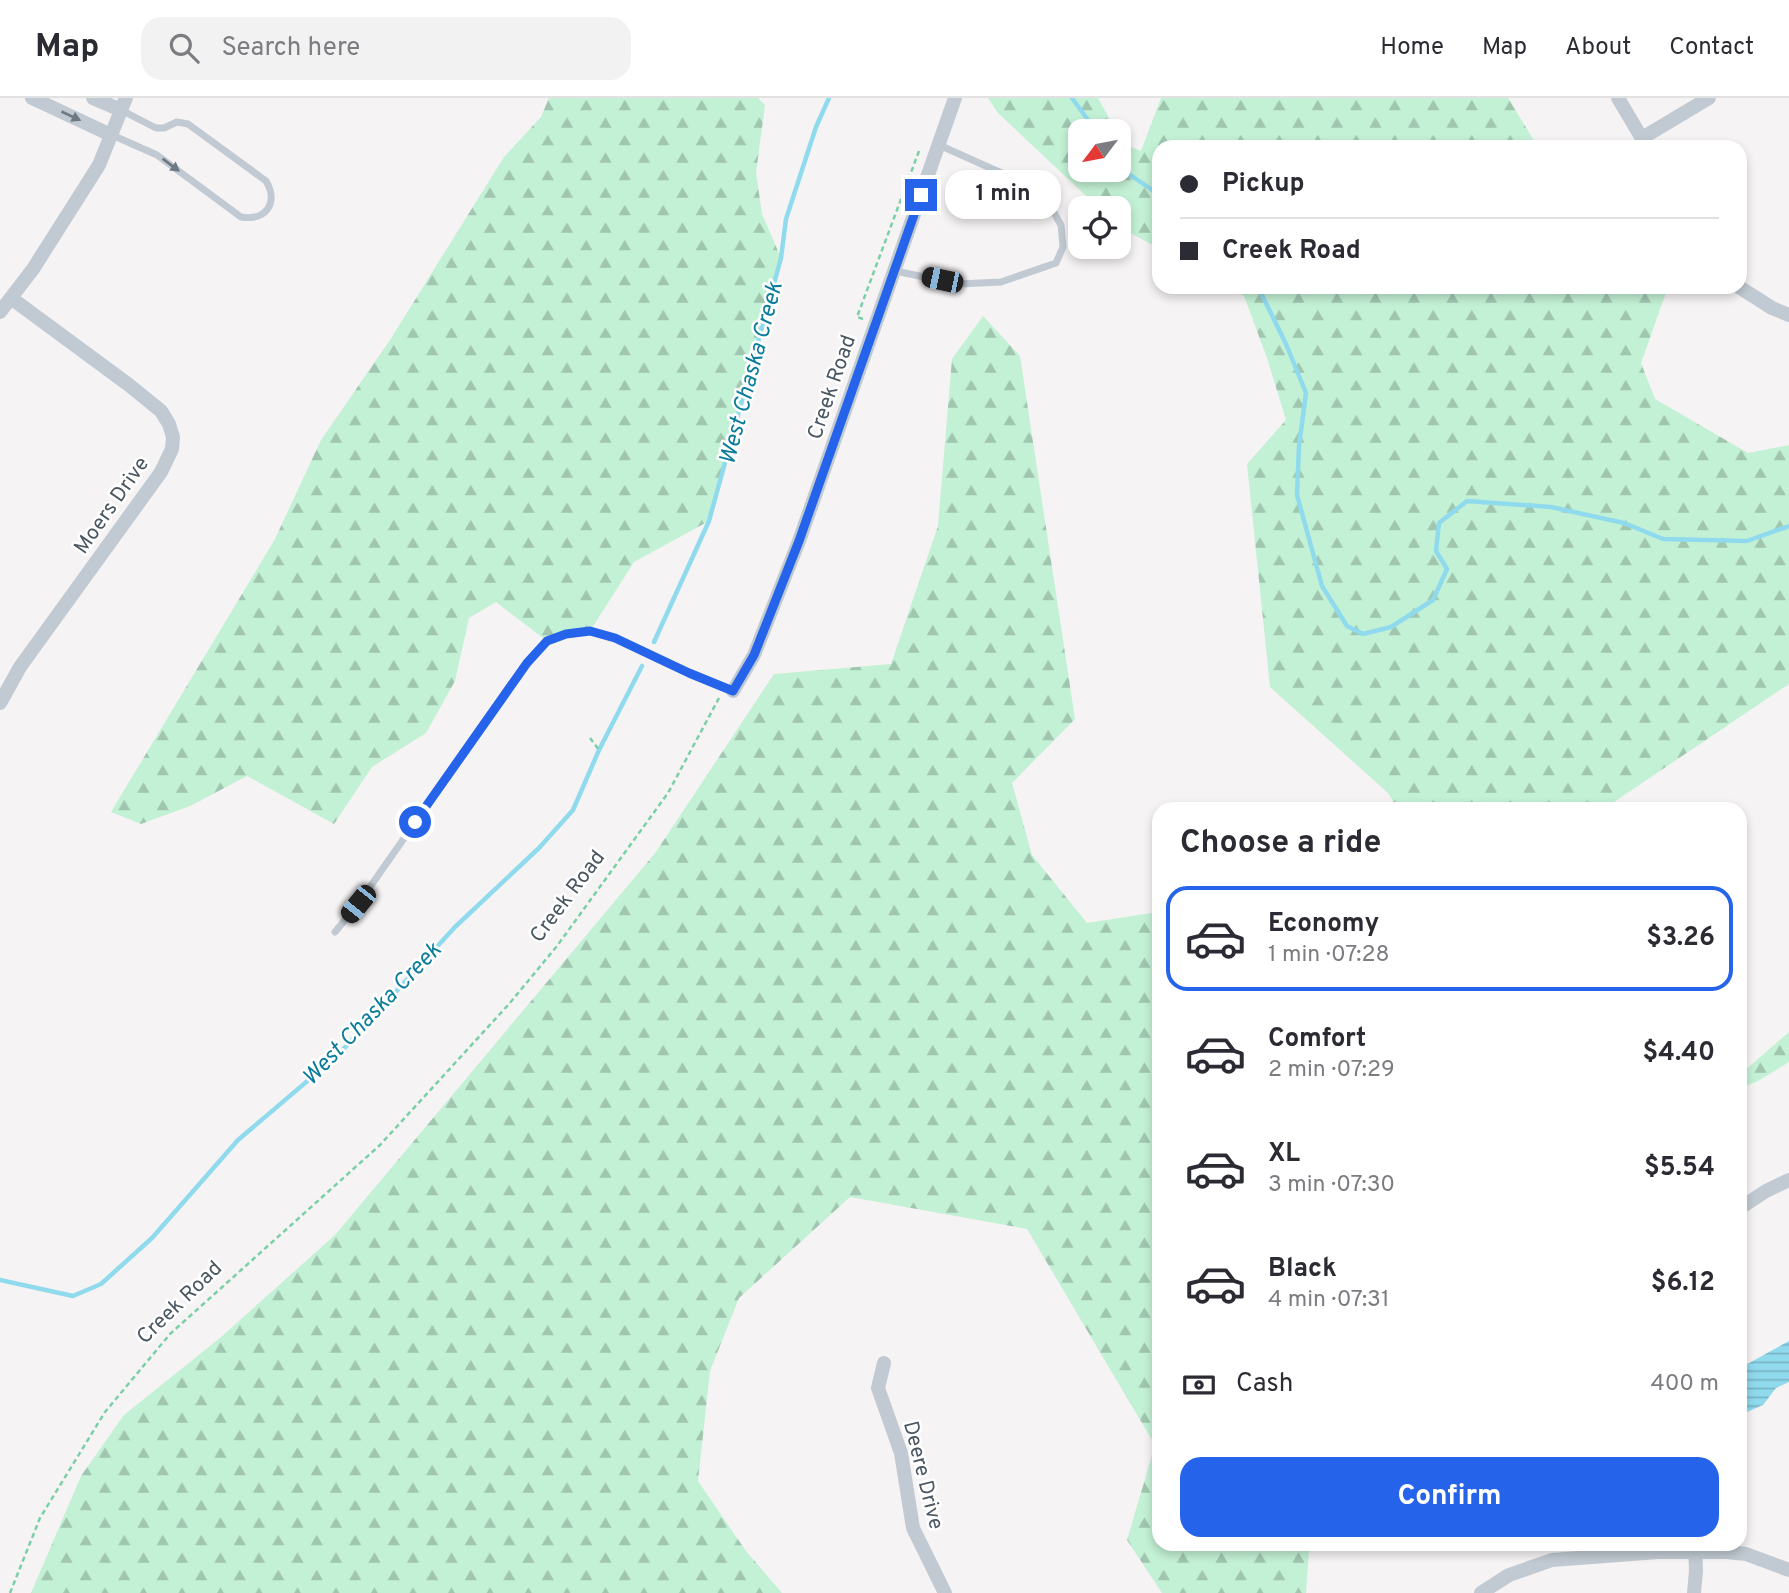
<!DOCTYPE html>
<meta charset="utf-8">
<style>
body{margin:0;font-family:Overpass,sans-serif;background:#f2f2f3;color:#2b2b33;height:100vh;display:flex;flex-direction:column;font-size:26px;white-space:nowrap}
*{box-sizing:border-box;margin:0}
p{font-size:23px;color:#7c7c81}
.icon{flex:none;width:38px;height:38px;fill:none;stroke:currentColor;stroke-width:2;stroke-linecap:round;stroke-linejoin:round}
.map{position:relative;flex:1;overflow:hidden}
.side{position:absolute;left:1152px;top:704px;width:595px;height:749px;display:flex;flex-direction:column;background:#fff;border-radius:21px;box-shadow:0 4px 10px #0003}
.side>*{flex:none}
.top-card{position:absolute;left:1152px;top:42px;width:595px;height:154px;border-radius:21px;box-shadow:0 4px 10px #0003;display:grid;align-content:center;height:154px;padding:0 28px;background:#fff}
.needle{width:46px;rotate:238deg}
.controls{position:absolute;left:1068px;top:21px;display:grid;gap:14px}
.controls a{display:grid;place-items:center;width:63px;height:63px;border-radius:14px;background:#fff;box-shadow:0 4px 10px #0003;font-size:35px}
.end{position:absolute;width:32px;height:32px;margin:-16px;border:9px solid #2563eb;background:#fff;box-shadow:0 0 0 4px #fff}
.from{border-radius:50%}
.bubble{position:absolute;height:49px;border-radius:21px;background:#fff;box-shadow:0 4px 10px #0003;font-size:23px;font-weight:700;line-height:49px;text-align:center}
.car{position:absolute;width:21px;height:42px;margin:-21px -10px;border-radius:9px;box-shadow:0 0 5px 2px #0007;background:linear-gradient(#222 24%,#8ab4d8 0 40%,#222 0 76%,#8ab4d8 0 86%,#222 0)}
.top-card b{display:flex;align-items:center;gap:24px;height:66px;font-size:26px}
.top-card b+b{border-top:2px solid #e1e1e2}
.top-card i{width:18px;height:18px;background:#2b2b33}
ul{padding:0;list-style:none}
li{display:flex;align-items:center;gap:21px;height:105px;margin:0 14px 10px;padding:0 14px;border:4px solid transparent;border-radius:21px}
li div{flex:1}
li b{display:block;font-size:26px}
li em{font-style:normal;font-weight:700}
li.current{border-color:#2563eb}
li>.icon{width:63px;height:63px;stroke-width:1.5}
h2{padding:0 28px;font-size:32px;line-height:84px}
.pay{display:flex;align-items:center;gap:18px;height:77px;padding:0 28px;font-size:26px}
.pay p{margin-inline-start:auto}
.primary-button{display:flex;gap:14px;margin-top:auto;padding:14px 28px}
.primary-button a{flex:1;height:80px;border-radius:21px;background:#2563eb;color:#fff;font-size:28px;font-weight:700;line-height:80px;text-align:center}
header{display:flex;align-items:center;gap:42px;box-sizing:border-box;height:98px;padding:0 35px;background:#fff;border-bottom:2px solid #e1e1e2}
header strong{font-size:33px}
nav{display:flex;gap:38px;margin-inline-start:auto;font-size:24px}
.search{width:490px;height:63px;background:#f2f2f3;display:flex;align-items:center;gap:18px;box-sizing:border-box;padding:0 24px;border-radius:21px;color:#7c7c81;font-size:26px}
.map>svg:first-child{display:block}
.forest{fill:url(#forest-firs)}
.water{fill:url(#water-rules)}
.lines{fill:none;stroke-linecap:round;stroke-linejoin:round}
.stream{stroke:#90daee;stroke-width:4.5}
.path{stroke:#7ad0a6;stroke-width:2.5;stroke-dasharray:5 3.5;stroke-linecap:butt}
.lane{stroke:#c1cad2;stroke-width:7}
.street{stroke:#c1cad2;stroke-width:14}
.oneway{fill:#6e7983}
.route{stroke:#2563eb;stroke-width:9}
.labels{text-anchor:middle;stroke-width:5;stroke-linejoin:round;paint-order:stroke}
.street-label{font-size:21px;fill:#4a5661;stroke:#fff}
.water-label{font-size:23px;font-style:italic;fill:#0c7c9b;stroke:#fff}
</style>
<header>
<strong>Map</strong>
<div class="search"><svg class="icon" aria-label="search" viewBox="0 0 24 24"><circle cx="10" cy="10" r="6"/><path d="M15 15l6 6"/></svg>Search here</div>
<nav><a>Home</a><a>Map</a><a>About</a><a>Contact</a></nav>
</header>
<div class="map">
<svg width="1789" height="1495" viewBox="0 0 1789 1495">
<defs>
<pattern id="forest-firs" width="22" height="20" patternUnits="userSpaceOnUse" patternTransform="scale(1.75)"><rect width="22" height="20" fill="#c3f1d5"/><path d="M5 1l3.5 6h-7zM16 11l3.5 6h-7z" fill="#a0c6b0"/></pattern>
<pattern id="water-rules" width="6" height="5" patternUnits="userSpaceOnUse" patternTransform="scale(1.75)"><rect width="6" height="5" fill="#90daee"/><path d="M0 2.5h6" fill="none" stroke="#78b4c4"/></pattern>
</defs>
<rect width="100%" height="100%" fill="#f5f3f3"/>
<path class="forest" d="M549,0H758L765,7L756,75L762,116L781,160L709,423L634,464L590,533L547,543L496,504L469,520L455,583L426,635L372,669L334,726L247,678L190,708L141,726L111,714L275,441L321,342L390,242L504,59L541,19Z
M988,0H1098L1116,33H1080V72H1118V38L1122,45L1141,53L1161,0H1508L1538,49H1158V150L1118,128V110H1099L998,15Z
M1228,189H1668L1641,265L1655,301L1748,355L1789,347V586L1605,710H1397L1388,695L1270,589L1247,366L1286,322L1267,260L1244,198Z
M983,218L1020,258L1075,621L1012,685L1032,757L1087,825L1158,814V1446H1320L1309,1453L1306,1495H1162L1127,1442L1155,1347L1027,1131L850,1099L739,1200L710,1273L698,1383L746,1453L782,1495H31L81,1378L124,1317L220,1240L335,1137L656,754L774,576L891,566L938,428L952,261Z
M1789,934V964L1758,983L1745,988L1742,975Z"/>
<path class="water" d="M1789,1243V1284L1776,1290L1763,1307L1740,1317V1270Z"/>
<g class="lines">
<path class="stream" d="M1072,0L1096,33
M1118,65L1123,72L1158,96
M1255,189L1261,195L1286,246L1306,295L1299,348L1297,397L1322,488L1347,528L1363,536L1391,529L1433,502L1447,471L1436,453L1439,425L1467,403L1551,409L1624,425L1663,441L1747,443L1789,428
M654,544L709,423L781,160L786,121L816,29L829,0
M0,1182L73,1198L101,1186L152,1140L238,1042L338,957L455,829L539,750L573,712L599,652L642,568"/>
<path class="path" d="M863,221L857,219L919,53
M590,640L599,652
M10,1495L40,1420L105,1314L170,1236L380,1047L509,906L557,848L668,695L719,600"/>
<path class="lane" d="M112,37L157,57L241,119C266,123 279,105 266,83L188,26L177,24L164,30H156L121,12
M895,173L959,186L1001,184L1056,165L1063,149L1061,127L1048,104L1024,85L939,47
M335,834L358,806L527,565L547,543L566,536L590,533L615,540L689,575L733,593"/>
<path class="street" d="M32,0L111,37
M93,0L121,12
M1618,0L1647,49
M1642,40L1709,0
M1739,189L1772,210L1789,217
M0,214L33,171L99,67L126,0
M733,593L754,557L799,443L955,0
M0,605L20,569L161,374L172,351L173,339L169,326L161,313L129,287L11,200
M1740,1110L1766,1093L1789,1082
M884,1265L878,1290L901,1355L913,1430L945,1495
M1481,1495L1509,1477L1552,1462L1658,1454H1727L1746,1456L1789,1472
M1694,1495L1696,1473L1695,1446"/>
</g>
<defs><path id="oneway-solid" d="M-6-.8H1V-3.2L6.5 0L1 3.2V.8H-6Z" transform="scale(1.75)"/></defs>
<g class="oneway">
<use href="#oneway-solid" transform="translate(71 18) rotate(25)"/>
<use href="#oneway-solid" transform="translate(171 67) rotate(37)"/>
</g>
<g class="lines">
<path class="route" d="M415,724L527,565L547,543L566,536L590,533L615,540L689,575L733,593L754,557L799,443L921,97"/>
</g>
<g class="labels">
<g class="street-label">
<text transform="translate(831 289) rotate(-71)" y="7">Creek Road</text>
<text transform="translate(111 407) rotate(-55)" y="7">Moers Drive</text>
<text transform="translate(567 798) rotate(-53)" y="7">Creek Road</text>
<text transform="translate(179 1204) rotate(-44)" y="7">Creek Road</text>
<text transform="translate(924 1377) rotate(76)" y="7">Deere Drive</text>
</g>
<g class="water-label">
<text transform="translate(750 275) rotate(-75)" y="8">West Chaska Creek</text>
<text transform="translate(371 915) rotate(-46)" y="8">West Chaska Creek</text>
</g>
</g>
</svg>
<div class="controls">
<a><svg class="needle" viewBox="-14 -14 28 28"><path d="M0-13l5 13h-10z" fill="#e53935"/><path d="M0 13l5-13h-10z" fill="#7c7c81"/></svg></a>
<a><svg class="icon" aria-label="locate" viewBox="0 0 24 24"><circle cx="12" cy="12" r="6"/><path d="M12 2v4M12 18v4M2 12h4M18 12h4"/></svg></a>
</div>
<i class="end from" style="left:415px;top:724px"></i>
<i class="end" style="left:921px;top:97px"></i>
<div class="bubble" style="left:945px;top:72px;width:116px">1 min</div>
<i class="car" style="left:942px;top:182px;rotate:282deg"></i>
<i class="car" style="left:358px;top:806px;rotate:219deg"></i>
<div class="top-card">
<b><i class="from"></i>Pickup</b>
<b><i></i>Creek Road</b>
</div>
<section class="side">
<h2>Choose a ride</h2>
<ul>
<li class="current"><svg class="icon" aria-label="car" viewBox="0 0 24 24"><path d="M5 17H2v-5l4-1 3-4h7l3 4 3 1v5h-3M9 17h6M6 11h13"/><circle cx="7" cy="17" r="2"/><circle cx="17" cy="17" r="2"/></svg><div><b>Economy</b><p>1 min · 07:28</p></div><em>$3.26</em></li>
<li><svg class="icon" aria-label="car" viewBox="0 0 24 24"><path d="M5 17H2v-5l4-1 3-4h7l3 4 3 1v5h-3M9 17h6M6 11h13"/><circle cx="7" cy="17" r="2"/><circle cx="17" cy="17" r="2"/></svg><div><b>Comfort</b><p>2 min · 07:29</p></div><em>$4.40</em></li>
<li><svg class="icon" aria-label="car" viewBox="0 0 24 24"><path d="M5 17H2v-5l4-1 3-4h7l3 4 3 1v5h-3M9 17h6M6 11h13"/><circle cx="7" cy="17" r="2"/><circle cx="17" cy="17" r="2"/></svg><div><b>XL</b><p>3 min · 07:30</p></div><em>$5.54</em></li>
<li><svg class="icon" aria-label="car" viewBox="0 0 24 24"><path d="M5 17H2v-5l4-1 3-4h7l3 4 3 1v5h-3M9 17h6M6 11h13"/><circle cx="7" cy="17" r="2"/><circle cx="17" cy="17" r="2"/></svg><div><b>Black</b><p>4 min · 07:31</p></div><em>$6.12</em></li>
</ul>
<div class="pay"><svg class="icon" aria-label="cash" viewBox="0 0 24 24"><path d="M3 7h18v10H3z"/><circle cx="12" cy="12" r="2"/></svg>Cash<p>400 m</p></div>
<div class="primary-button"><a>Confirm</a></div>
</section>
</div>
